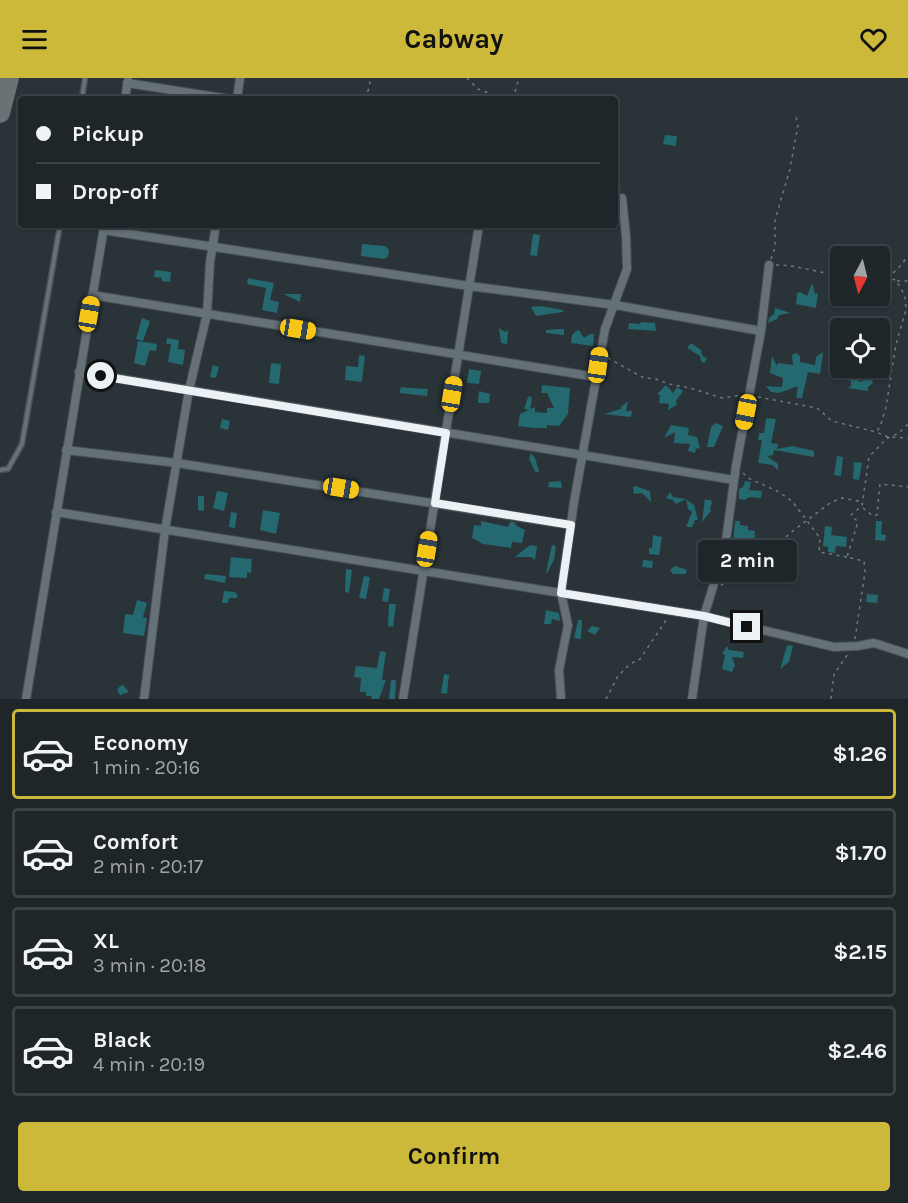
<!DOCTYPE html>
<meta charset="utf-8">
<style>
body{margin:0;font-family:Karla,sans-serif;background:#272e32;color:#f1f3f6;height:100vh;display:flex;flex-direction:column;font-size:22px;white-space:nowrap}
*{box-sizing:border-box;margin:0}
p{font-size:20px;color:#a1a5a8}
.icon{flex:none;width:33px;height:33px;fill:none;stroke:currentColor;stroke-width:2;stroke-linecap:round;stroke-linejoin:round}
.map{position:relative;height:621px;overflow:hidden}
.side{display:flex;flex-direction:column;background:#1f262a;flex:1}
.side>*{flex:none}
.top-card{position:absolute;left:18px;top:18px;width:600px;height:132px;border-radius:6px;box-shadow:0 2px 4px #0004,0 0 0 2px #3c4347;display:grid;align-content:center;height:132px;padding:0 18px;background:#1f262a}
.needle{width:39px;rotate:187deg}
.fabs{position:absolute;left:830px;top:168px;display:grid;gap:12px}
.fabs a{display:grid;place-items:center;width:60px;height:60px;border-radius:6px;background:#1f262a;box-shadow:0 2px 4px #0004,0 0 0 2px #3c4347;font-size:30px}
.end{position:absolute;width:27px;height:27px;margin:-14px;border:8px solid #ebf1f5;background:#111;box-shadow:0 0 0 3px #111}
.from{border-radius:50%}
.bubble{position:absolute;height:42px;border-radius:6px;background:#1f262a;box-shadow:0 2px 4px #0004,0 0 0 2px #3c4347;font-size:20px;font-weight:700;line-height:42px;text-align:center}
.car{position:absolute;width:18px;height:36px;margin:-18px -9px;border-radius:8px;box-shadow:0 0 4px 2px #0007;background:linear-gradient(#f5c518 24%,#345 0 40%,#f5c518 0 76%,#345 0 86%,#f5c518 0)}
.top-card b{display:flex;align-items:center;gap:21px;height:57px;font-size:22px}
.top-card b+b{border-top:2px solid #3c4347}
.top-card i{width:15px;height:15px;background:#f1f3f6}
ul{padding:10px 0 0;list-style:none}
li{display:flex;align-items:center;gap:18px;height:90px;margin:0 12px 9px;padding:0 6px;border:3px solid #3c4347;border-radius:6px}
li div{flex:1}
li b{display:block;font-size:22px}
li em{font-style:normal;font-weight:700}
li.active{border-color:#ccb939}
li>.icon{width:54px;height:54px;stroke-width:1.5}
.primary-button{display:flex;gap:12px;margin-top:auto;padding:12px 18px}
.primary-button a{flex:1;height:69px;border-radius:6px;background:#ccb939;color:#111;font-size:24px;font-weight:700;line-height:69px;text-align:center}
header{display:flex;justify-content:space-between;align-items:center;height:78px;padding:0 18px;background:#ccb939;color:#111;font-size:27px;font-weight:700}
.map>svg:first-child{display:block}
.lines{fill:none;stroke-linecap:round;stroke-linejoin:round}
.taxiway{stroke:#6a7276;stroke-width:20}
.building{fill:#246870}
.lane-casing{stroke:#454e53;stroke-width:7}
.street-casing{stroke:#454e53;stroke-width:10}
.path{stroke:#70797e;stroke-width:1.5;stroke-dasharray:3 4.5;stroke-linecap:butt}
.lane{stroke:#657077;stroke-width:4}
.street{stroke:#657077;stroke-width:8}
.route{stroke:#ebf1f5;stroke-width:8}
</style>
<header><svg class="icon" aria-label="menu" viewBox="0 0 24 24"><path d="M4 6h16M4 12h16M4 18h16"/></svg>Cabway<svg class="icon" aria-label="heart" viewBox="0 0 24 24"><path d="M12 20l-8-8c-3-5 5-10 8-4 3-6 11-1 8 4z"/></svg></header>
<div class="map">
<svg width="908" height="621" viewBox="0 0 908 621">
<rect width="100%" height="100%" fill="#293338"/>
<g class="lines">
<path class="taxiway" d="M0,35L9,0"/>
</g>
<path class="building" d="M665,57L677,58L676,68L663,66Z
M533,156L540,157L537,178L530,177Z
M362,166L385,168L389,172L388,179L384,181L361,178Z
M155,192L171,194L170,204L162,203V200L154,199Z
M248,200L274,205L270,222L279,224L277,235L262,232L266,210L247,206Z
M812,205L815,216L818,215L816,230L796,226L797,215L800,214L807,218Z
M283,216H301L300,224Z
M541,228L563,232V234L536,238L531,229Z
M775,230L791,235L779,237L777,241L768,245L769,240L774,236Z
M142,240L150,243L143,263L136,261Z
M641,244L655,245L656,253L628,251L629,245L640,246Z
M499,250L505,254L508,252L507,266L501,265Z
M558,251H564V257L546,255V252Z
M579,252L584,260L590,256H594L593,268L571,265L572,257L576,253Z
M167,260L179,262L178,271L185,272L183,287L168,284L171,266H166Z
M138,263L157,266L156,273L150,272L145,288L134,285Z
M691,265L701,272L702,277L707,281L704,285L701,283L700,278L687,270Z
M823,274L820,296L808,294L802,320H796L798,308L779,315L771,314L766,308L782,309L783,300L770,295L772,278L777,288L778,285L793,287L792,277L796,275L800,278V284L815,287L816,279Z
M359,277L365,278L362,304L345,302L346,288L358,289Z
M271,285L281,286L279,306L269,305Z
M213,287L219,289L216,300L210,299Z
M469,291L481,293L479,306L467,305Z
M848,296L860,299L859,304L869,300L872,302L873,305L868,309V313L848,310L851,308V303L845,302L844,300L845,297Z
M542,307L570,310L568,336L559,348L547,347V350H534L518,348L520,336L529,332L524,331L528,319L531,318L532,322L530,331L535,329V334L547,335V330H554L547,315H541Z
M666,307L673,315L677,309L683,313L676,323L677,327L668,332L669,326L659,325L660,317L657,316Z
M399,309L428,311L427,318L400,315V311H402Z
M479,313L490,316L489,325H478Z
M628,323L626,333H632L631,339L604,336L621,331V329Z
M766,340L776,341L771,365L778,366L777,371L793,368L801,370L814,373V379L774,372L773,377L767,378L778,386V392L772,387L758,385L762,362H758L759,355H764Z
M222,341L230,343L228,352L220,350Z
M716,345L723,348L714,369H707L711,349Z
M671,347L689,350L688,357L697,359L700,371L696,370L695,375L688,373L690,366L674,365L675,354L664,360Z
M531,375L535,380L539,393L536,395L529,381Z
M837,378L843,379L841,398L834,397Z
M854,384L862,385L859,402L853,401Z
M561,403L562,410L548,409L549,404Z
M745,403L751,404L749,412L762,413L761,420L749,419L745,422L739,421V411L743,409Z
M635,408L650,413L651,424L642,415L634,416L633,410Z
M217,413L228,415L224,433L213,430Z
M670,414L673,419L686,421L676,426L673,422L666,420Z
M198,418H204V433L198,432Z
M705,420L706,422H711L712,425L710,430L711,433L702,444Z
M686,421L694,427L698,442H695L692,449H686L692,434L688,431Z
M263,432L280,435L276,456L260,452Z
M231,434L237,435L235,450L229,449Z
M481,443L508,449L510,444H514L517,448L525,452L522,465L512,464L511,470L483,466L472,460L474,447L481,448Z
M735,443H740V447L748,448V452L755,453L754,469L738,466V477H732Z
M876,443H882L881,456L886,457L885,463L875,462Z
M825,448L832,449L831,457L847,459L846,469L836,468L835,475L828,474V469L823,468Z
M653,457L662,459L659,477L649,476V470H652Z
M530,467L537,468L535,482L531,479H515Z
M552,467L556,468L554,482L547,495L546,494Z
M231,479L252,481L251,495L247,494V500L229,499Z
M643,482L653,483L652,490L642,489Z
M675,488L685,491L687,493L685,496H673L670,492Z
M346,491L352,492L349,515L345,514Z
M205,496L226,498L225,505L204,501Z
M364,498L370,499L366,521L359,520Z
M384,510L390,511L388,524L382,523Z
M224,513L235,514L238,518L236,520H229L228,525H222Z
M867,516L878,517L877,525L866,524Z
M137,522L147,525L143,539L147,540L144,558L123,555L125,536L133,537Z
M389,526H396L393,549L388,548Z
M546,532L559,535L560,543L552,541L551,546H544Z
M578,542H582L581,561L574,560Z
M592,548L600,550L595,557L587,553Z
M789,567L793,568L789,584L780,591L787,568Z
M727,568L729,572L744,574L743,580L732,579L735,587L732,594L722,591L725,577L722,576Z
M380,573L386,574L382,602H386L379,621H371L372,618H366V614H360L361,600L354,599L356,588L377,590Z
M444,596L449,597L447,616L441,615Z
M391,602H396L395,621H389Z
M123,607L129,614L120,617L117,612L120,608Z"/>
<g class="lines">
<defs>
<path id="lane" d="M82,21L85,0
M0,392L8,391L22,366L60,147"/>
<path id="street" d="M127,5L229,21
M125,21L128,2
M237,21L240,0
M103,152L469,208L615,227L761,253
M92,217L596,299
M79,294L734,402
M66,372L177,385L571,447
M56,434L704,538L834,569L858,568L874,565L908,576
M26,621L104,149
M144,621L165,452L189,312L207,236L210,184L216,147
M403,621L479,147
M561,621L559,592L568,547L561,515L574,424L605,251L627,191L626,158L622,120
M692,621L704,538L725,470L736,388L761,253L769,187"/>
</defs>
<use href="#lane" class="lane-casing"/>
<use href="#street" class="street-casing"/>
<path class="path" d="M467,0L478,11L491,16L495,21
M366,21L371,0
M513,21L519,0
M615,92L621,113
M771,181L775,170V142L790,91L798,47L795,35
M776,187C798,187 818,195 840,197
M879,199C893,200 900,188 908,178
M885,200L896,202L905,218L906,232L896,266L886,329L880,349L876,354L888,359L908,360
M897,203H908
M608,280L644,300L656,301L669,306L690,310L722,320L741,317
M758,319L817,330L832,343L876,354
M743,395L750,401L777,413L792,423L820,460L819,474L847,479
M863,430L873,438L877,437L880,406L908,409
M721,507L752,494L790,455L830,425L842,420L863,424
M855,561L865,494L864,483L847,479L858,444L851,437L862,428L869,379L886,361L899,355L908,346
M606,621L618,598L630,586L640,581L667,541
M831,621L834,596L848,576"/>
<use href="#lane" class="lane"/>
<use href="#street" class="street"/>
</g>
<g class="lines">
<path class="route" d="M101,298L446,355L435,425L571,447L561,515L704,538L747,549"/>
</g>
</svg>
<div class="fabs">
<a><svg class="needle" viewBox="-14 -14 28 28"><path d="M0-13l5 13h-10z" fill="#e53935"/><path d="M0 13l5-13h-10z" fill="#a1a5a8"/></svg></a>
<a><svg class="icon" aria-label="locate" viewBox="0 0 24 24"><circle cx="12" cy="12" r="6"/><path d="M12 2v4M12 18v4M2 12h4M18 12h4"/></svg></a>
</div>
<i class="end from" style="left:101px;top:298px"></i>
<i class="end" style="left:747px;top:549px"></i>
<div class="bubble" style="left:698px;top:462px;width:99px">2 min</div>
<i class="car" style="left:89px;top:236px;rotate:10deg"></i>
<i class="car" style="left:298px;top:251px;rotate:99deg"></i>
<i class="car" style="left:598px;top:287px;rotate:8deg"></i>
<i class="car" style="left:452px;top:316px;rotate:9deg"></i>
<i class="car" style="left:746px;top:334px;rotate:191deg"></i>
<i class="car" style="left:341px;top:410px;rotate:99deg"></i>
<i class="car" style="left:427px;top:471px;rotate:9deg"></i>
<div class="top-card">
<b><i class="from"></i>Pickup</b>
<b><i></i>Drop-off</b>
</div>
</div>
<section class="side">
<ul>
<li class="active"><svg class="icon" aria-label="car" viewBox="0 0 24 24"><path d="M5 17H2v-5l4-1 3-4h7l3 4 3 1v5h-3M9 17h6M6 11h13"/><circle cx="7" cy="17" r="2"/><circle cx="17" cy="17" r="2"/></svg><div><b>Economy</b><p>1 min · 20:16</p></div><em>$1.26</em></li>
<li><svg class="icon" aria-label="car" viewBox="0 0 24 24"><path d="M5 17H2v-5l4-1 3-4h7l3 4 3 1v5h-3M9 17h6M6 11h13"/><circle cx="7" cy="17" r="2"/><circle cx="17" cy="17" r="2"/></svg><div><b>Comfort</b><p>2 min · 20:17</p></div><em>$1.70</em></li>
<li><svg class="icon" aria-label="car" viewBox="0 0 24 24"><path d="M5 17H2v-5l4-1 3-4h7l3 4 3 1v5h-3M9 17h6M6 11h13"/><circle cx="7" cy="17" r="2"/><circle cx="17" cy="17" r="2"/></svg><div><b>XL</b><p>3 min · 20:18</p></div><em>$2.15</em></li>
<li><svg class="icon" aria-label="car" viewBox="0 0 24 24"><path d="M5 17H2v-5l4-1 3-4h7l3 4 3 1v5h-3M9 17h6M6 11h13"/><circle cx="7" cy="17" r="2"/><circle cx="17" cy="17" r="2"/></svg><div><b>Black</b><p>4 min · 20:19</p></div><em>$2.46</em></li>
</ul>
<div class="primary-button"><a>Confirm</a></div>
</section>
